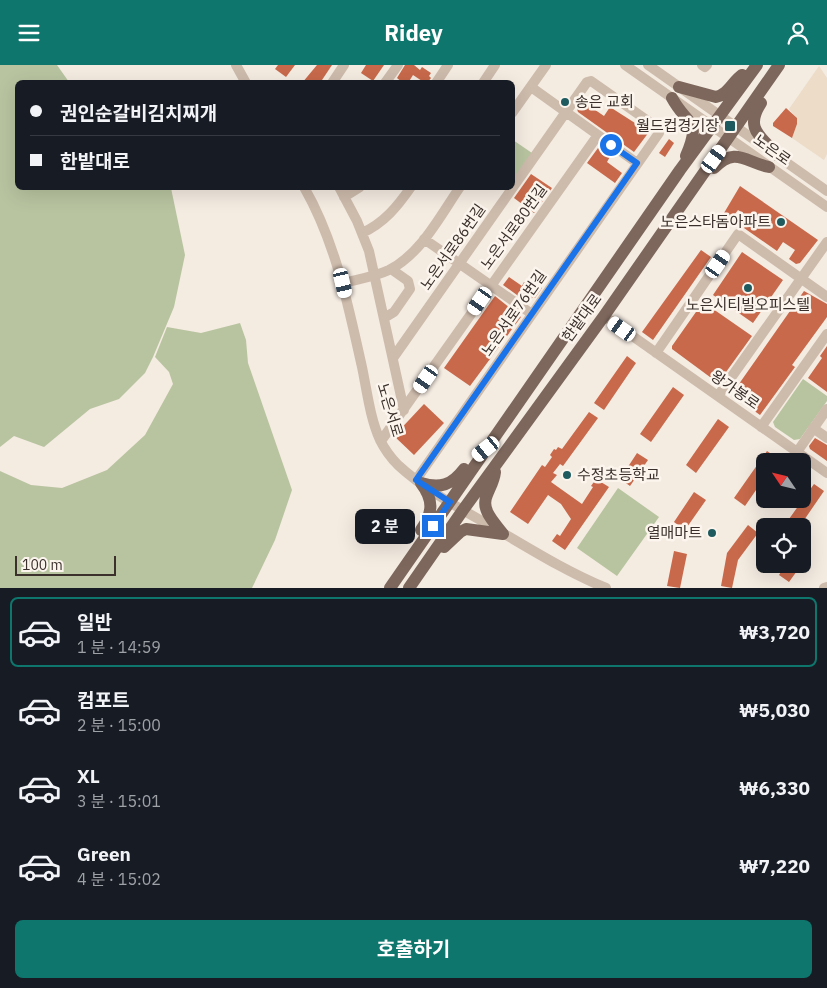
<!DOCTYPE html>
<html lang="ko">
<meta charset="utf-8">
<style>
body{margin:0;font-family:"IBM Plex Sans","Noto Sans KR",sans-serif;background:#242831;color:#f1f3f6;height:100vh;display:flex;flex-direction:column;font-size:19px;white-space:nowrap}
*{box-sizing:border-box;margin:0}
p{font-size:16px;color:#9ea1a6}
.icon{flex:none;width:28px;height:28px;fill:none;stroke:currentColor;stroke-width:2;stroke-linecap:round;stroke-linejoin:round}
.map{position:relative;height:523px;overflow:hidden}
.sheet{display:flex;flex-direction:column;background:#171b24;flex:1}
.sheet>*{flex:none}
.banner{position:absolute;left:15px;top:15px;width:500px;height:110px;border-radius:8px;box-shadow:0 5px 20px #0002;display:grid;align-content:center;height:110px;padding:0 15px;background:#171b24}
.needle{width:32px;rotate:305deg}
.buttons{position:absolute;left:756px;top:388px;display:grid;gap:10px}
.buttons a{display:grid;place-items:center;width:55px;height:55px;border-radius:8px;background:#171b24;box-shadow:0 5px 20px #0002;font-size:25px}
.scale{position:absolute;left:15px;bottom:12px;width:101px;box-sizing:border-box;padding-left:5px;border:2px solid #3b302b;border-top:0;font-size:14px;line-height:18px;white-space:nowrap;color:#3b302b;-webkit-text-stroke:4px #fbf5ee;paint-order:stroke}
.end{position:absolute;width:22px;height:22px;margin:-11px;border:6px solid #1a73e8;background:#fff;box-shadow:0 0 0 2px #fff}
.from{border-radius:50%}
.bubble{position:absolute;height:35px;border-radius:8px;background:#171b24;box-shadow:0 5px 20px #0002;font-size:16px;font-weight:700;line-height:35px;text-align:center}
.car{position:absolute;width:15px;height:30px;margin:-15px -8px;border-radius:6px;box-shadow:0 0 4px 1px #0007;background:linear-gradient(#fff 24%,#345 0 40%,#fff 0 76%,#345 0 86%,#fff 0)}
.banner b{display:flex;align-items:center;gap:18px;height:48px;font-size:19px}
.banner b+b{border-top:1px solid #363941}
.banner i{width:12px;height:12px;background:#f1f3f6}
ul{padding:9px 0 0;list-style:none}
li{display:flex;align-items:center;gap:15px;height:70px;margin:0 10px 8px;padding:0 5px;border:2px solid transparent;border-radius:8px}
li div{flex:1}
li b{display:block;font-size:19px}
li em{font-style:normal;font-weight:700}
li.selected{border-color:#0f766e}
li>.icon{width:45px;height:45px;stroke-width:1.5}
.primary-button{display:flex;gap:10px;margin-top:auto;padding:10px 15px}
.primary-button a{flex:1;height:58px;border-radius:8px;background:#0f766e;color:#fff;font-size:20px;font-weight:700;line-height:58px;text-align:center}
header{display:flex;justify-content:space-between;align-items:center;height:65px;padding:0 15px;background:#0f766e;color:#fff;font-size:22px;font-weight:700}
.map>svg:first-child{display:block}
.green{fill:#b8c4a0}
.plaza{fill:#ecdcc8}
.building{fill:#c8694b}
.lines{fill:none;stroke-linecap:round;stroke-linejoin:round}
.minor{stroke:#cdbbac;stroke-width:10}
.major{stroke:#7d675c;stroke-width:12}
.route{stroke:#1a73e8;stroke-width:6}
.poi-dot{fill:#1f5a5e;stroke:#fbf5ee;stroke-width:2}
.labels{text-anchor:middle;stroke-width:5;stroke-linejoin:round;paint-order:stroke}
.poi-label{font-size:15px;fill:#3b302b;stroke:#fbf5ee;text-anchor:end}
.street-label{font-size:15px;fill:#3b302b;stroke:#fbf5ee}
</style>
<header><svg class="icon" aria-label="menu" viewBox="0 0 24 24"><path d="M4 6h16M4 12h16M4 18h16"/></svg>Ridey<svg class="icon" aria-label="person" viewBox="0 0 24 24"><circle cx="12" cy="8" r="4"/><path d="M4 21q1-7 8-7t8 7"/></svg></header>
<div class="map">
<svg width="827" height="523" viewBox="0 0 827 523">
<rect width="100%" height="100%" fill="#f4ebe1"/>
<path class="green" d="M0,0H57L69,17L18,18V122L171,123L185,190L174,242L153,292L145,308L119,334L90,344L44,382L14,371L0,382Z
M513,75L532,88L513,116Z
M240,258L246,275L248,298L292,425L275,475L252,523H0V406L31,420L62,423L107,405L145,370L173,319L169,307L155,292L167,262L201,268Z
M803,314L827,331V336L800,374L794,375L775,362L773,357Z
M618,423L659,452L617,511L577,483Z"/>
<path class="plaza" d="M819,1L827,13V89L824,95L792,73L797,59V53L789,44Z"/>
<path class="building" d="M278,0H295L286,12L275,4Z
M317,0H332L320,18H302Z
M366,0H384L373,16L361,8Z
M405,0H414L420,5L422,2L431,8L429,11L431,13L427,18H425L413,10L408,18H403L397,13Z
M582,36L604,51L610,42L649,67L634,87L578,47L577,44Z
M786,43L797,53V59L792,73L773,61V58Z
M669,74L674,78L665,92L659,88Z
M598,83L611,90L607,97L622,108L615,118L587,98Z
M531,109L552,123L534,148L514,133Z
M740,121L818,175L800,198L796,199L789,194L795,185L783,177L777,186L744,163L750,153L738,145L732,153L724,148Z
M701,185L711,192L653,275L642,267Z
M742,187L783,215L753,258L713,230Z
M509,212L522,221L524,217L533,223L536,219L542,223L535,233L533,232L528,238L503,220Z
M804,226L827,239V252L792,300L795,302L760,350L735,332L734,326Z
M495,231L521,252L470,321L444,303Z
M703,237L752,271L721,314L714,315L672,284V281Z
M827,281V327L808,313L822,293L820,291Z
M627,291L636,298L604,345L594,338Z
M673,322L684,330L651,377L640,369Z
M424,339L444,358L414,390L394,371Z
M589,347L598,353L563,401L560,399L553,408L557,410L551,417L582,439L593,422L591,421L596,414L609,422L565,485L552,476L557,469L560,471L571,454L561,439L548,430L528,459L510,447L542,400L545,402L552,392L550,390L554,384L556,385L558,382L562,384Z
M718,354L729,362L696,408L686,400Z
M815,373L827,380V396L810,384L809,381Z
M767,386L782,396H765V412L745,441L734,433Z
M637,388L648,395L630,421L620,414Z
M814,419L824,426L800,461H784Z
M694,427L706,435L685,465L674,457Z
M748,460L758,468L738,495L732,523L721,521L727,488Z
M674,486L687,489L680,523L667,521Z
M786,499H802L789,517L779,510Z"/>
<g class="lines">
<path class="minor" d="M236,0L246,18
M625,0L827,142
M648,0L827,126
M702,0L705,2L707,0
M332,18L344,0
M385,18L398,0
M436,18L448,0
M483,18L495,0
M531,22L637,98
M512,48L546,0
M304,122C336,178 348,240 362,302C367,326 370,353 380,375C384,383 392,394 398,400C426,426 463,445 496,464C532,485 567,507 606,523
M339,122L357,156L369,186L404,345
M344,132L360,122
M362,168C384,158 397,142 411,122
M424,174L532,249
M343,218C358,214 374,212 389,205C421,189 440,151 460,122
M604,251L827,408
M384,253L394,247L410,224L408,216L391,204
M656,288L738,169L827,232
M393,293L587,17L591,16L658,63L659,68L416,415
M718,331L827,177
M761,362L827,269
M813,363L827,373
M381,376L598,70
M797,387L827,344
M824,523L827,522"/>
<path class="major" d="M679,22L716,32C729,29 732,17 742,10
M672,33C687,61 702,54 686,91
M761,38C744,64 761,71 777,90
M714,103C736,81 745,97 769,102
M495,407C494,416 490,422 487,430C480,445 495,458 503,469
M421,418C440,424 452,420 464,404
M421,418C434,435 433,448 421,465
M444,482L460,467L466,464L503,469
M390,523L680,105L757,0
M409,523L463,445L604,251L779,0"/>
</g>
<g class="lines">
<path class="route" d="M433,461L450,437L416,415L637,98L611,80"/>
</g>
<g class="poi-dot">
<circle cx="565" cy="37" r="5"/>
<rect x="724" y="55" width="12" height="12" rx="2.5"/>
<circle cx="781" cy="157" r="5"/>
<circle cx="748" cy="223" r="5"/>
<circle cx="567" cy="410" r="5"/>
<circle cx="712" cy="468" r="5"/>
</g>
<g class="labels">
<g class="poi-label">
<text x="575" y="42" text-anchor="start">송은 교회</text>
<text x="719" y="66">월드컵경기장</text>
<text x="771" y="162">노은스타돔아파트</text>
<text x="748" y="245" text-anchor="middle">노은시티빌오피스텔</text>
<text x="577" y="415" text-anchor="start">수정초등학교</text>
<text x="702" y="473">열매마트</text>
</g>
<g class="street-label">
<text transform="translate(772 85) rotate(35)" y="5">노은로</text>
<text transform="translate(514 162) rotate(-54)" y="5">노은서로80번길</text>
<text transform="translate(453 182) rotate(-55)" y="5">노은서로86번길</text>
<text transform="translate(514 248) rotate(-55)" y="5">노은서로76번길</text>
<text transform="translate(582 253) rotate(-54)" y="5">한밭대로</text>
<text transform="translate(735 325) rotate(35)" y="5">왕가봉로</text>
<text transform="translate(390 345) rotate(73)" y="5">노은서로</text>
</g>
</g>
</svg>
<div class="buttons">
<a><svg class="needle" viewBox="-14 -14 28 28"><path d="M0-13l5 13h-10z" fill="#e53935"/><path d="M0 13l5-13h-10z" fill="#9ea1a6"/></svg></a>
<a><svg class="icon" aria-label="locate" viewBox="0 0 24 24"><circle cx="12" cy="12" r="6"/><path d="M12 2v4M12 18v4M2 12h4M18 12h4"/></svg></a>
</div>
<div class="scale">100 m</div>
<i class="end from" style="left:611px;top:80px"></i>
<i class="end" style="left:433px;top:461px"></i>
<div class="bubble" style="left:355px;top:444px;width:60px">2 분</div>
<i class="car" style="left:714px;top:94px;rotate:36deg"></i>
<i class="car" style="left:718px;top:199px;rotate:35deg"></i>
<i class="car" style="left:343px;top:218px;rotate:167deg"></i>
<i class="car" style="left:480px;top:236px;rotate:215deg"></i>
<i class="car" style="left:622px;top:264px;rotate:305deg"></i>
<i class="car" style="left:426px;top:314px;rotate:215deg"></i>
<i class="car" style="left:486px;top:384px;rotate:231deg"></i>
<div class="banner">
<b><i class="from"></i>권인순갈비김치찌개</b>
<b><i></i>한밭대로</b>
</div>
</div>
<section class="sheet">
<ul>
<li class="selected"><svg class="icon" aria-label="car" viewBox="0 0 24 24"><path d="M5 17H2v-5l4-1 3-4h7l3 4 3 1v5h-3M9 17h6M6 11h13"/><circle cx="7" cy="17" r="2"/><circle cx="17" cy="17" r="2"/></svg><div><b>일반</b><p>1 분 · 14:59</p></div><em>₩3,720</em></li>
<li><svg class="icon" aria-label="car" viewBox="0 0 24 24"><path d="M5 17H2v-5l4-1 3-4h7l3 4 3 1v5h-3M9 17h6M6 11h13"/><circle cx="7" cy="17" r="2"/><circle cx="17" cy="17" r="2"/></svg><div><b>컴포트</b><p>2 분 · 15:00</p></div><em>₩5,030</em></li>
<li><svg class="icon" aria-label="car" viewBox="0 0 24 24"><path d="M5 17H2v-5l4-1 3-4h7l3 4 3 1v5h-3M9 17h6M6 11h13"/><circle cx="7" cy="17" r="2"/><circle cx="17" cy="17" r="2"/></svg><div><b>XL</b><p>3 분 · 15:01</p></div><em>₩6,330</em></li>
<li><svg class="icon" aria-label="car" viewBox="0 0 24 24"><path d="M5 17H2v-5l4-1 3-4h7l3 4 3 1v5h-3M9 17h6M6 11h13"/><circle cx="7" cy="17" r="2"/><circle cx="17" cy="17" r="2"/></svg><div><b>Green</b><p>4 분 · 15:02</p></div><em>₩7,220</em></li>
</ul>
<div class="primary-button"><a>호출하기</a></div>
</section>
